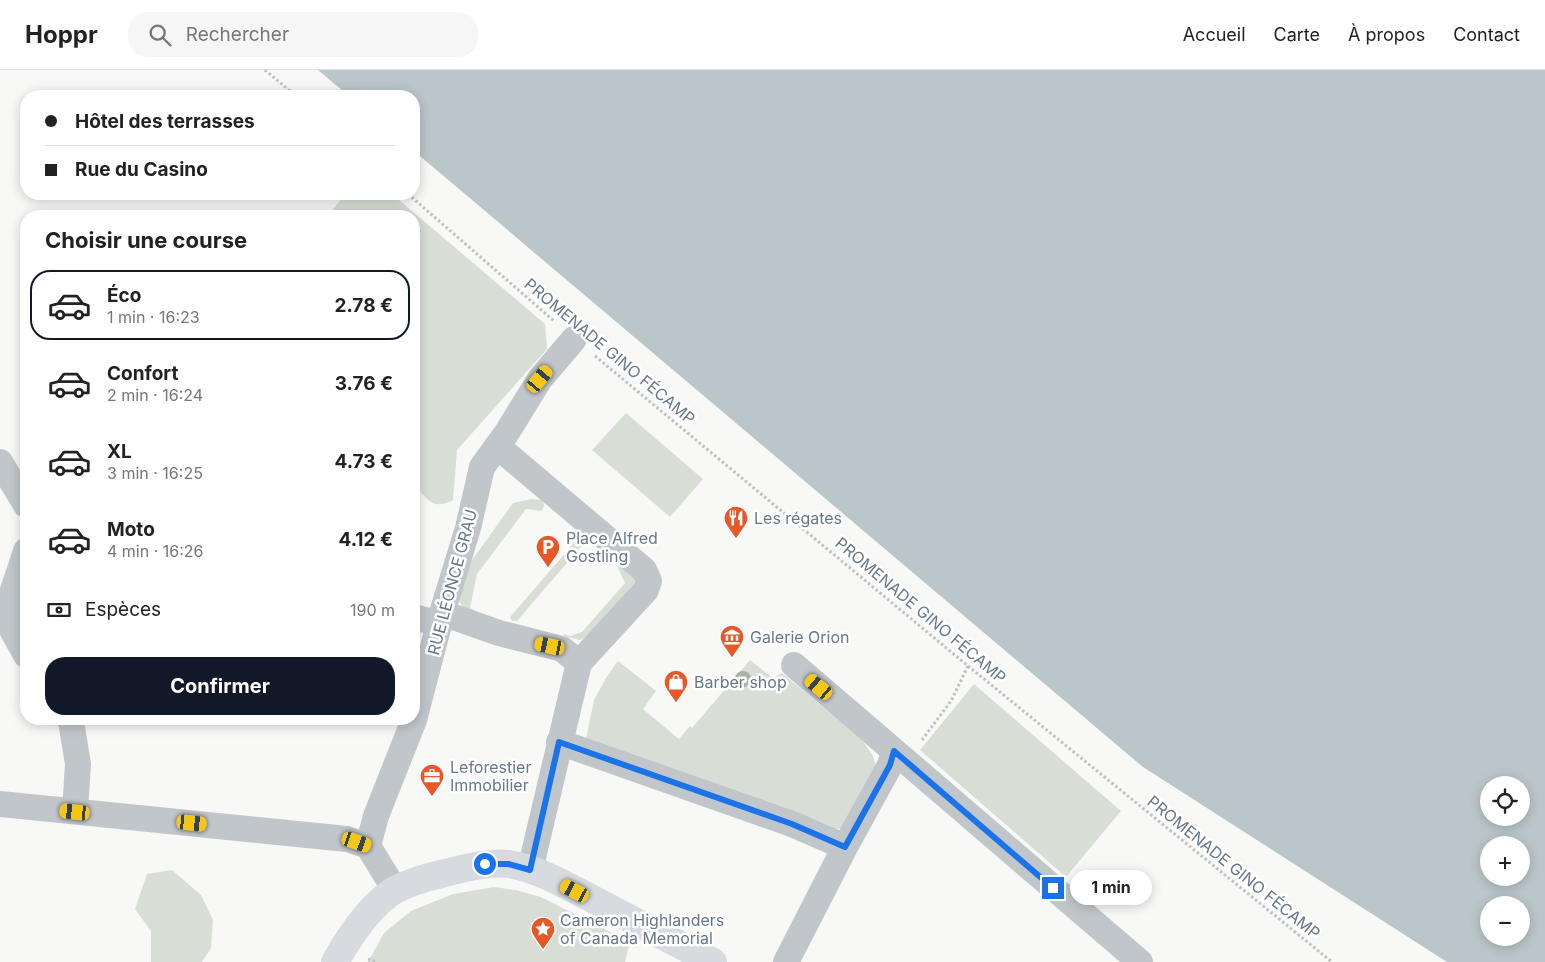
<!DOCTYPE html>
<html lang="fr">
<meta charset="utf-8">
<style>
body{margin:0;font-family:Inter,sans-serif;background:#f6f6f6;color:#222;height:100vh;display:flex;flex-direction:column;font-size:19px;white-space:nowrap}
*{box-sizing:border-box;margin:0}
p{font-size:16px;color:#767676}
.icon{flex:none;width:28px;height:28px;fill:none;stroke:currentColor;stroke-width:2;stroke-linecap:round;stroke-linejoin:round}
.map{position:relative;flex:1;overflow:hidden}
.drawer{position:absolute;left:20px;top:140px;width:400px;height:515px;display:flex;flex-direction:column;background:#fff;border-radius:20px;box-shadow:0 2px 12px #0003}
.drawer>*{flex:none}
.hud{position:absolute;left:20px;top:20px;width:400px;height:110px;border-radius:20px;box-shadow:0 2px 12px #0003;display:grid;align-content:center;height:110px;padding:0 25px;background:#fff}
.fabs{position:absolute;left:1480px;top:706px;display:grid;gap:10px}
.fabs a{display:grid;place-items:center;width:50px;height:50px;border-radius:50%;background:#fff;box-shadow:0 2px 12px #0003;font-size:25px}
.end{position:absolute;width:22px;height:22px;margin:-11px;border:6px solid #1a73e8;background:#fff;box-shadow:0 0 0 2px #fff}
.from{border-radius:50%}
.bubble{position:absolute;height:35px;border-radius:18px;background:#fff;box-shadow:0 2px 12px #0003;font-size:16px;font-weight:700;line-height:35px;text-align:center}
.car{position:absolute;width:15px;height:30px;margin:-15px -8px;border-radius:6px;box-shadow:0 0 4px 1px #0007;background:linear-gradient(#f5c518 24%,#345 0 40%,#f5c518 0 76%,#345 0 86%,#f5c518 0)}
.hud b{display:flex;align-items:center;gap:18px;height:48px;font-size:19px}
.hud b+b{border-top:1px solid #e0e0e0}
.hud i{width:12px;height:12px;background:#222}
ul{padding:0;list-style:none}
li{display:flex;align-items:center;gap:15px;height:70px;margin:0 10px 8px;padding:0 15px;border:2px solid transparent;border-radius:20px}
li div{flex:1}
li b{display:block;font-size:19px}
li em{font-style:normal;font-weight:700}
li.on{border-color:#111827}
li>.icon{width:45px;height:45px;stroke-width:1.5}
h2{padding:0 25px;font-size:22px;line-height:60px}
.pay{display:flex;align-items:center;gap:12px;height:55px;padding:0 25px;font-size:19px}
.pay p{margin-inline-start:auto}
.button{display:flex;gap:10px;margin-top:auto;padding:10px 25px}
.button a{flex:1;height:58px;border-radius:20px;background:#111827;color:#fff;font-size:20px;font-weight:700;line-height:58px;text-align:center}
header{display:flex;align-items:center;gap:30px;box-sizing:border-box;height:70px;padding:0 25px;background:#fff;border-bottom:1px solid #e0e0e0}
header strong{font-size:24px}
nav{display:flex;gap:28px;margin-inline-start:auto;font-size:18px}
.search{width:350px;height:45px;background:#f6f6f6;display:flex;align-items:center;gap:12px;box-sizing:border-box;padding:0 18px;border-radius:20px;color:#767676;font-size:19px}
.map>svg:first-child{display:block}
.green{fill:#d8ded5}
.water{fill:#bac6ca;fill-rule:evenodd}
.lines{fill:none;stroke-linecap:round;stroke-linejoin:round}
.path{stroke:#bec0c3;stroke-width:3;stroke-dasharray:2.5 2.5;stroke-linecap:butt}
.minor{stroke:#c1c6ca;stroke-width:26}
.major{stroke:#d7dbdf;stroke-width:28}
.tree{fill:#a8b3a5}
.route{stroke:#1a73e8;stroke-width:6}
.labels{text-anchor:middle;stroke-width:5;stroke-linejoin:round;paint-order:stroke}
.street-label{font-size:16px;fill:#677887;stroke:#fff}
.poi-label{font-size:16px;fill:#677887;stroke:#fff;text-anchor:start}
</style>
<header>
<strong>Hoppr</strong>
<div class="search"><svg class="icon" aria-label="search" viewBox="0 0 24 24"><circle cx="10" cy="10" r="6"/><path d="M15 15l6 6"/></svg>Rechercher</div>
<nav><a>Accueil</a><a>Carte</a><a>À propos</a><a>Contact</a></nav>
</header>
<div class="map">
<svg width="1545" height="892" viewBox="0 0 1545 892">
<rect width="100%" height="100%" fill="#f8f9f6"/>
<path class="green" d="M346,124H392L545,254L547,279L457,380L453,430C432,441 428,429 414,415V146H327Z
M626,343L703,409L670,447L592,380Z
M531,429L543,430L544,436L542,441L526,439L477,504L470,538L482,544L466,543L458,529L470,493L513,433Z
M581,468L584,473L517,551H512L510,547L574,473Z
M620,492L634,503L635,519L593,565L580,570L564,566V564L570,566L582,562L625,513L617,496Z
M750,590L773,608L782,603L862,670L873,686L876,697L842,759H835L586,669L594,630L606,608L618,591L656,621L643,639L679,669L690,656L692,658Z
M974,614L1121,741L1066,807L920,680Z
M172,800L201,825L213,850L211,878L202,892H151V861L135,839L147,804Z
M494,817L516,820L541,827L630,872L625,892H368L384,863L411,841L453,824Z"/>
<path class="water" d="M318,0H1545V892H1447L1143,697L414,81V26H349ZM1489,715H1521V748H1489ZM1489,775H1521V808H1489ZM1489,835H1521V868H1489Z"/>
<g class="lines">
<path class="path" d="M265,0L296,26
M408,124L554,251
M595,286L968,596L1332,892
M922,670L951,631L968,596
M368,889L376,892"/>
<path class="minor" d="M497,376L644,500L649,511L646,520L579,593
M0,392L26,435
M26,481L11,526V558L26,585
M442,543L499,563L562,579L579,593L530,800
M414,547L440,554
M794,595L1140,892
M69,649L71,651L78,694L75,741
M559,672L792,754L845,777
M0,734L347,769L368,776L395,820
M368,776L376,746L414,650L442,543L468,458L482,397L506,364L540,309L574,269
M786,892L845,777L890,695L894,681"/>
<path class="major" d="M335,892C349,867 370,835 395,820C413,810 434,806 453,801C470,797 491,792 509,794C539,799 569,817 596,831C635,851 674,872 713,892"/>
</g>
<circle class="tree" cx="743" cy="609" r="8"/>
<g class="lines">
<path class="route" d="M485,794H508L530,800L559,672L792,754L845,777L890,695L894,681L1053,818"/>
</g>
<defs>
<symbol id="restaurant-pin" viewBox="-11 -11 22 30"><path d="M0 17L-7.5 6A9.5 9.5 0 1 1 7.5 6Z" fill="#e75728" stroke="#fff"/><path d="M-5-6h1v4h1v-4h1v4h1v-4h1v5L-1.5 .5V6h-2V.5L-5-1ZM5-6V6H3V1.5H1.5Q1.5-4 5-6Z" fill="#fff"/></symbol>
<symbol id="parking-pin" viewBox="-11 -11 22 30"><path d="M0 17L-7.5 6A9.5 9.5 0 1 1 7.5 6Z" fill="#e75728" stroke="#fff"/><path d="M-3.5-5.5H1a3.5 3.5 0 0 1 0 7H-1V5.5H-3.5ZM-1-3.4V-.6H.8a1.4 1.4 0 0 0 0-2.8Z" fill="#fff"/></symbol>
<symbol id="museum-pin" viewBox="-11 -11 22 30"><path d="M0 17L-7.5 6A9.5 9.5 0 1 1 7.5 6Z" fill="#e75728" stroke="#fff"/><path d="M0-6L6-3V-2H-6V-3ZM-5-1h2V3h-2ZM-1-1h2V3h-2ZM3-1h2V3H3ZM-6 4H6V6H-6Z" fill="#fff"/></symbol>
<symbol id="shop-pin" viewBox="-11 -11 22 30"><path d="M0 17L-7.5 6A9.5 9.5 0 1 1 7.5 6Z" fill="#e75728" stroke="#fff"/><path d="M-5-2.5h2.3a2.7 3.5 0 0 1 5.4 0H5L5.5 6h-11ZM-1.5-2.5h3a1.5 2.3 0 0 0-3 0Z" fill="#fff"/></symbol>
<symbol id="office-pin" viewBox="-11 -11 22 30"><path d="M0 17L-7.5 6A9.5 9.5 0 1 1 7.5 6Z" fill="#e75728" stroke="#fff"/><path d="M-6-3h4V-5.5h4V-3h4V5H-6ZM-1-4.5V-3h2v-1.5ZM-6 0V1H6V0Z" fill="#fff"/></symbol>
<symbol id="sight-pin" viewBox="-11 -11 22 30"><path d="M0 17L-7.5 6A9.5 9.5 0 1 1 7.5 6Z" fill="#e75728" stroke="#fff"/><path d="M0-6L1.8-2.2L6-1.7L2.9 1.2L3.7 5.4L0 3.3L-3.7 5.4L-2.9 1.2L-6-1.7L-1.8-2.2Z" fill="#fff"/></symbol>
</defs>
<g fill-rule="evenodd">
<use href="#restaurant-pin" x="722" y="434" width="28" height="38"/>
<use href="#parking-pin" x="534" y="463" width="28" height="38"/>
<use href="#museum-pin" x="718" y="553" width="28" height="38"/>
<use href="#shop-pin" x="662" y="598" width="28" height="38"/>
<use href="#office-pin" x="418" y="692" width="28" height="38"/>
<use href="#sight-pin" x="529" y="845" width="28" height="38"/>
</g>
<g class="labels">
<g class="street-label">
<text transform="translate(610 281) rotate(40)" y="6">PROMENADE GINO FÉCAMP</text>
<text transform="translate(452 512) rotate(-75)" y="6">RUE LÉONCE GRAU</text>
<text transform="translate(921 540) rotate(40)" y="6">PROMENADE GINO FÉCAMP</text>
<text transform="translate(1234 797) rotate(39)" y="6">PROMENADE GINO FÉCAMP</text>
</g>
<g class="poi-label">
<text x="754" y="454">Les régates</text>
<text x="566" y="474">Place Alfred<tspan x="566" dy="18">Gostling</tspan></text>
<text x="750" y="573">Galerie Orion</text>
<text x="694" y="618">Barber shop</text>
<text x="450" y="703">Leforestier<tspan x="450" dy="18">Immobilier</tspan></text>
<text x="560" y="856">Cameron Highlanders<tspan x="560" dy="18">of Canada Memorial</tspan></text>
</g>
</g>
</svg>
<div class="fabs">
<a><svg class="icon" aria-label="locate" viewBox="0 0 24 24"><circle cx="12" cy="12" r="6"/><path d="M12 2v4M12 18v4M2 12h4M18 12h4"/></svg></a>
<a>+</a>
<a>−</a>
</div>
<i class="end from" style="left:485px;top:794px"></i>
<i class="end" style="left:1053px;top:818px"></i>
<div class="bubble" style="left:1070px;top:800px;width:82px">1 min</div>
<i class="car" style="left:540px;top:309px;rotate:40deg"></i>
<i class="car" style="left:550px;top:576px;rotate:282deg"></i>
<i class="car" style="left:819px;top:617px;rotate:310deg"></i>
<i class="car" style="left:75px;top:742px;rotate:276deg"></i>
<i class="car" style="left:192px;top:753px;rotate:96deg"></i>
<i class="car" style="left:357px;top:772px;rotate:109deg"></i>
<i class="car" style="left:575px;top:821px;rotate:297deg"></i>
<div class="hud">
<b><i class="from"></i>Hôtel des terrasses</b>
<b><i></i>Rue du Casino</b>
</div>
<section class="drawer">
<h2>Choisir une course</h2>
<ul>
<li class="on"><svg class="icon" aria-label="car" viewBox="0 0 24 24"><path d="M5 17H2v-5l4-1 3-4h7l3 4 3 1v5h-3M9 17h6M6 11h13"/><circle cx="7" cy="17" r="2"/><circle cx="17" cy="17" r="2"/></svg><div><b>Éco</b><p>1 min · 16:23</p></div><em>2.78 €</em></li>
<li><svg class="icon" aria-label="car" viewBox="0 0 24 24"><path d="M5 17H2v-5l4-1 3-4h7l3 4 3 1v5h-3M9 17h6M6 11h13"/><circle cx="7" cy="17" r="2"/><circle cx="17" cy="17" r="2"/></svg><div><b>Confort</b><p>2 min · 16:24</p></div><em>3.76 €</em></li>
<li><svg class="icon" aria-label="car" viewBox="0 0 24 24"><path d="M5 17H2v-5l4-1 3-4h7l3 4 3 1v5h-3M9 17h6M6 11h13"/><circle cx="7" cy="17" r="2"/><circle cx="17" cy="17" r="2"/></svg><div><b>XL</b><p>3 min · 16:25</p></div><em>4.73 €</em></li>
<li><svg class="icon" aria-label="car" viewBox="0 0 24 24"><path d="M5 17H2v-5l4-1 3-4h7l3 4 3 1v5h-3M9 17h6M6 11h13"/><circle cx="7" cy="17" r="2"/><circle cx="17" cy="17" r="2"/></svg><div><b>Moto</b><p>4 min · 16:26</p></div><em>4.12 €</em></li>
</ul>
<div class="pay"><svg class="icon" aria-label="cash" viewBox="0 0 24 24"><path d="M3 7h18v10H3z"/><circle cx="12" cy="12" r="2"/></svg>Espèces<p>190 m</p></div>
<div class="button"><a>Confirmer</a></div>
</section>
</div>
